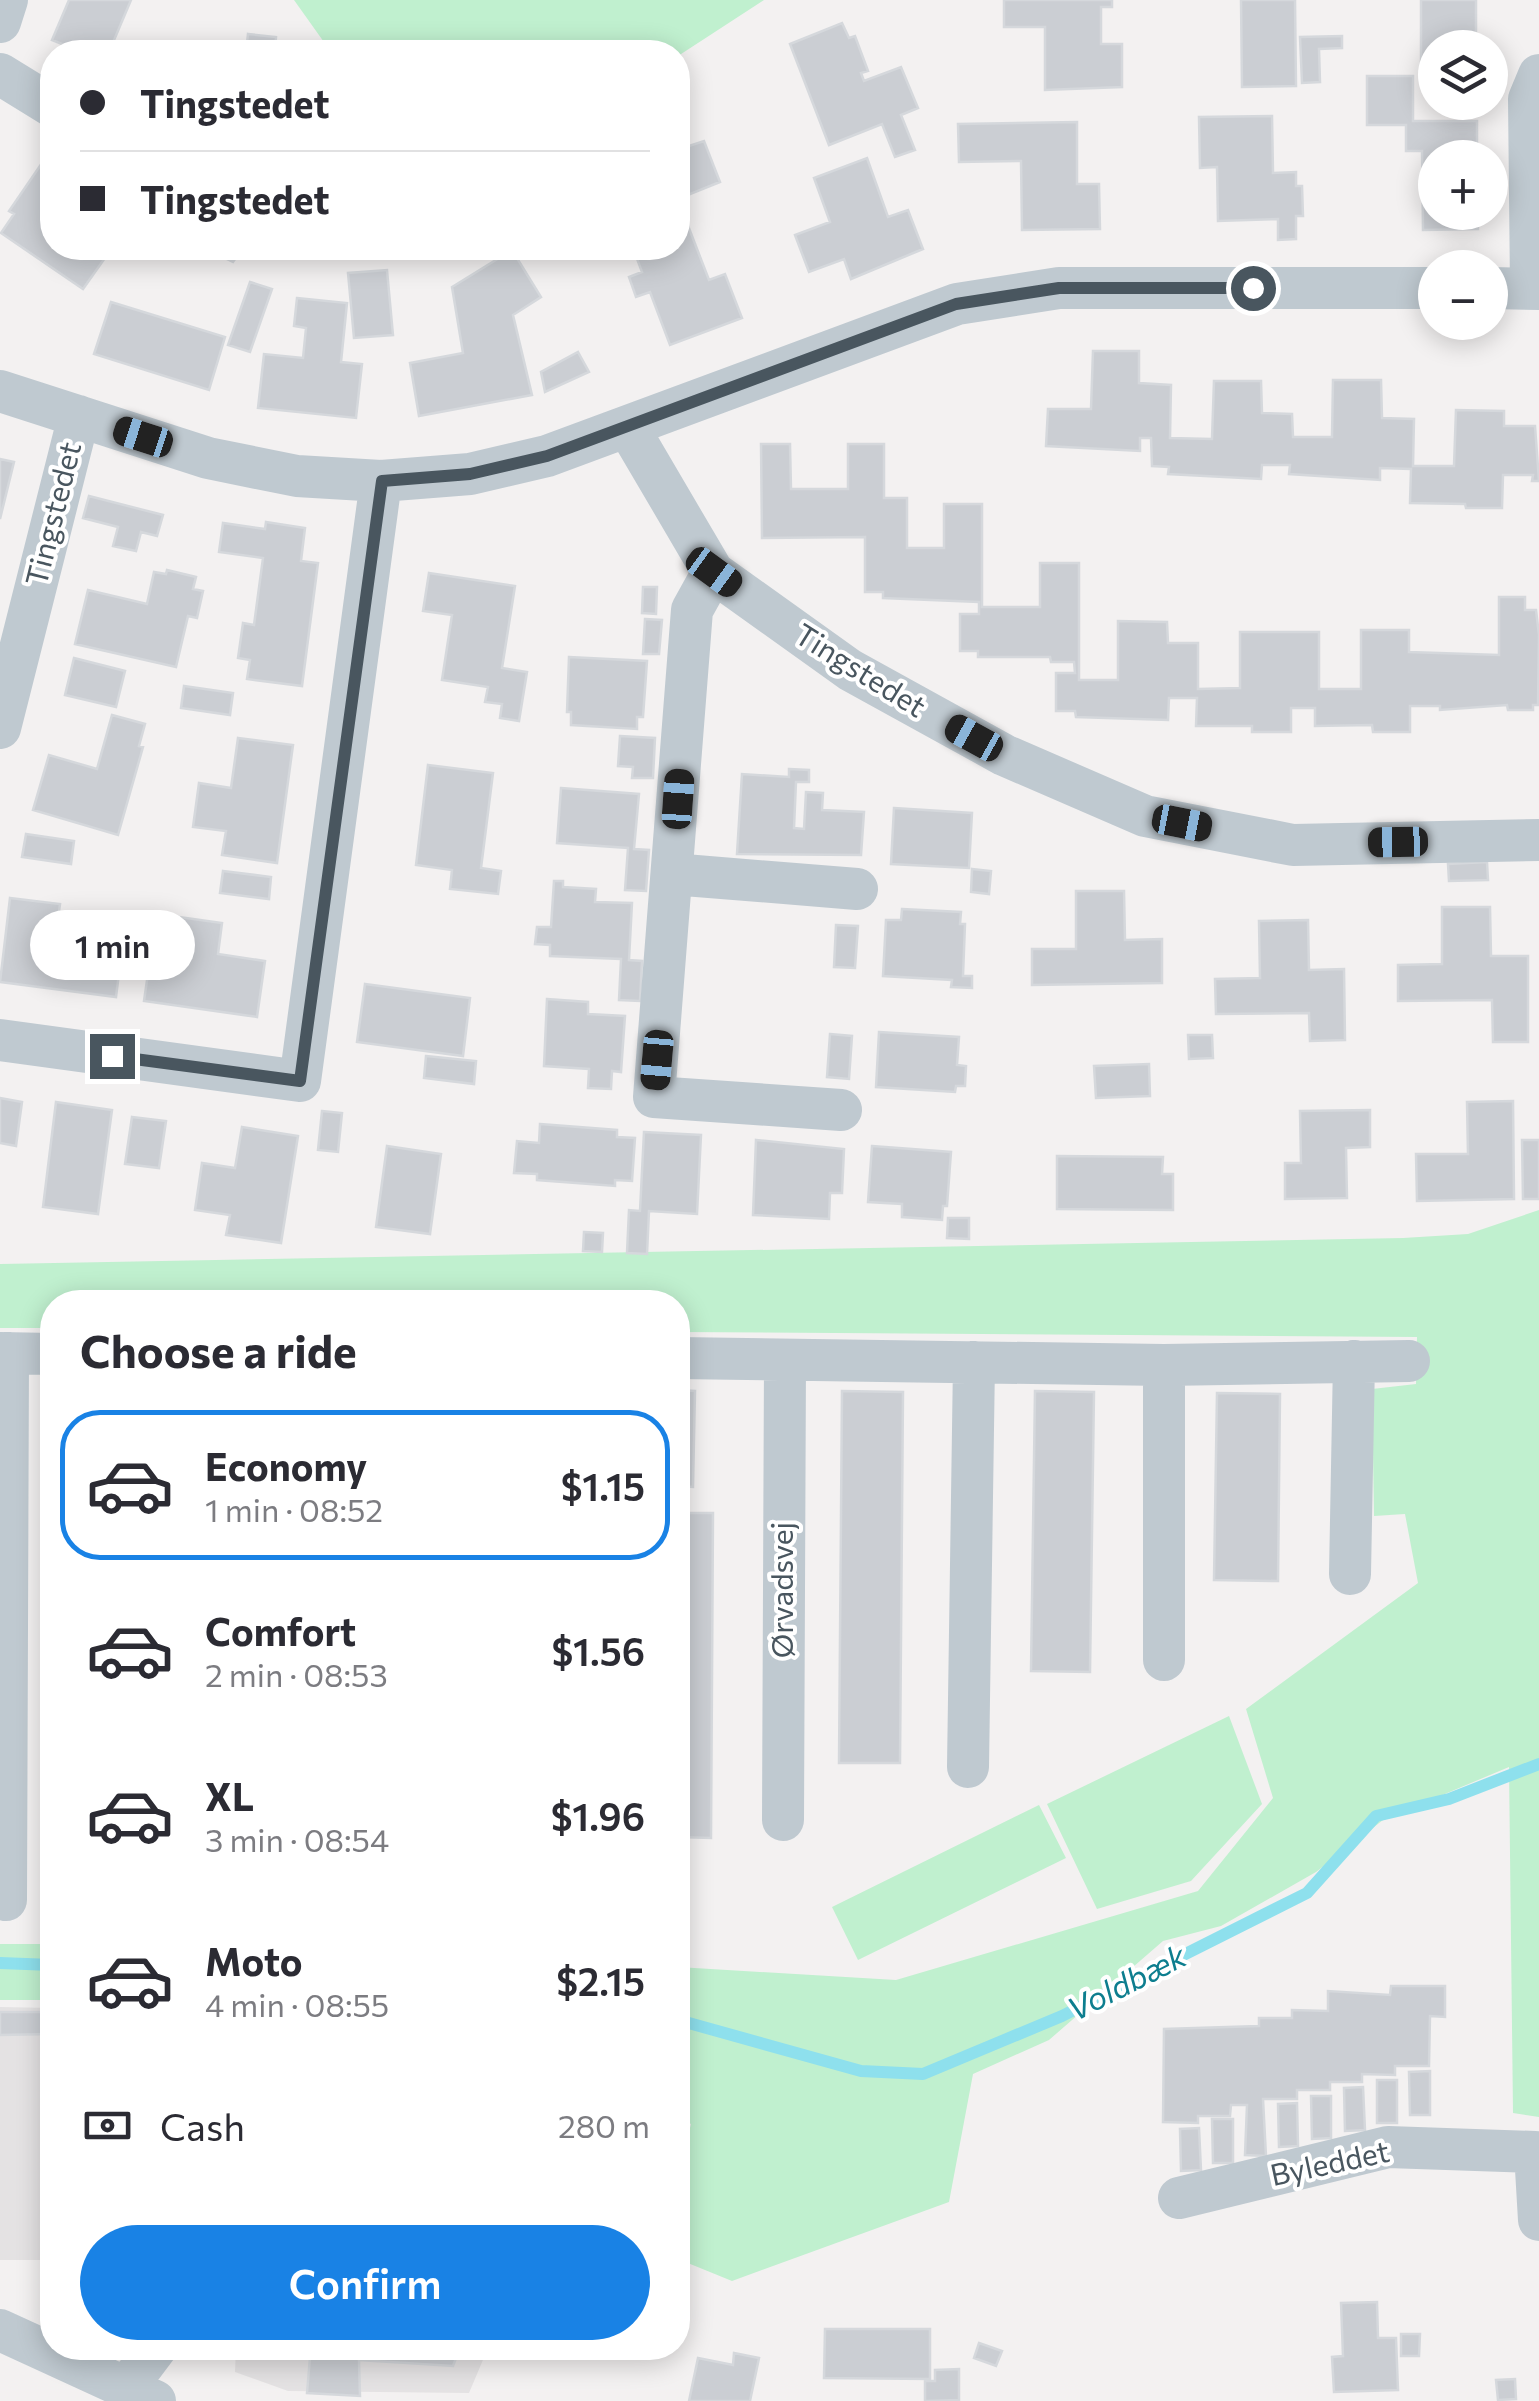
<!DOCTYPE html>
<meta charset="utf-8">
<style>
body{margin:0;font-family:Commissioner,sans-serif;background:#f2f2f3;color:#2b2b33;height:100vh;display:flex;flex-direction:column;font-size:38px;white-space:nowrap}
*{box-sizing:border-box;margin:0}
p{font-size:32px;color:#7c7c81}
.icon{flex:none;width:55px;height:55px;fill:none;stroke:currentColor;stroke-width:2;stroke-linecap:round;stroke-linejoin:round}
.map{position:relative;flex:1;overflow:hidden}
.drawer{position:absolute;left:40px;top:1290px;width:650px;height:1070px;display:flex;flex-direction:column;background:#fff;border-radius:40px;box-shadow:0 5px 25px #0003}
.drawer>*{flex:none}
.guide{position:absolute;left:40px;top:40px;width:650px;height:220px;border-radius:40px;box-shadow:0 5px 25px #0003;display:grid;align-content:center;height:220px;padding:0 40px;background:#fff}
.tools{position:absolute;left:1418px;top:30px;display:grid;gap:20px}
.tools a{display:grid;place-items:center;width:90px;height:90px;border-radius:50%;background:#fff;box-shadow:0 5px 25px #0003;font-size:50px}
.end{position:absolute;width:45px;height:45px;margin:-22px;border:12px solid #49565f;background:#fff;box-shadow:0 0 0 5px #fff}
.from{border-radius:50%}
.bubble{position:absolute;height:70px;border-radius:35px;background:#fff;box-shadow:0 5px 25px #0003;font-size:32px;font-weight:600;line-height:70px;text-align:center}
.car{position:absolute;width:30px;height:60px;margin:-30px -15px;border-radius:12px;box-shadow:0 0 8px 2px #0007;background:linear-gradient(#222 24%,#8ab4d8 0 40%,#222 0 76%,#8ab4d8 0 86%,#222 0)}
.guide b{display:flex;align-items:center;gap:35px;height:95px;font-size:38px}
.guide b+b{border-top:2px solid #e1e1e2}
.guide i{width:25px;height:25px;background:#2b2b33}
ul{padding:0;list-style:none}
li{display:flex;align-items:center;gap:30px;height:150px;margin:0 20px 15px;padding:0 20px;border:5px solid transparent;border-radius:40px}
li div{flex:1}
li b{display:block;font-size:38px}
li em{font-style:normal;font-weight:600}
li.on{border-color:#1982e5}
li>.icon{width:90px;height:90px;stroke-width:1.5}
h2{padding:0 40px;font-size:45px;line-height:120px}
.pay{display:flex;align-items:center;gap:25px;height:110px;padding:0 40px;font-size:38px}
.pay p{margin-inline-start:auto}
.action{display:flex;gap:20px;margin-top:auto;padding:20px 40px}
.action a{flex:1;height:115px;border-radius:60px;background:#1982e5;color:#fff;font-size:40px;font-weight:600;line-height:115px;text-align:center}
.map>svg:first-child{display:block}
.education{fill:#e4e2e3}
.green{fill:#c0f0cf}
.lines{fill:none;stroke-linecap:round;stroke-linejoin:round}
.stream{stroke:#8ee0ed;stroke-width:12}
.building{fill:#cbced3;stroke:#d5d8dc;stroke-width:2.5}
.minor{stroke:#bfc9d0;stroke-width:42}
.route{stroke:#49565f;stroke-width:12}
.labels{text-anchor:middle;stroke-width:8;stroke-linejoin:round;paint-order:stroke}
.street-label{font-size:30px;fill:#49565f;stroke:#fff}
.water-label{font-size:32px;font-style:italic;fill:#0d7e8f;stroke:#fff}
</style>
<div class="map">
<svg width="1539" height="2401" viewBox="0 0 1539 2401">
<rect width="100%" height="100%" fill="#f3f1f1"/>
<path class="education" d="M0,2007L52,2008L49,2260H0Z
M236,2348H488L469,2393L288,2391L235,2372Z"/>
<path class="green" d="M294,0H764L678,56L331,52Z
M1539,1210V2117L1513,2113L1509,1767L1383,1820L1316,1872L1221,1926L1163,1941L1049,2040L973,2074L949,2202L732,2281L678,2259V2175L691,2124L678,2118V1967L896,1980L1198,1891L1273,1798L1246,1709L1418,1583L1405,1514L1374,1516L1372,1389L1416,1384L1417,1337L678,1332V1302H52V1328H0V1264L1403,1238L1468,1234Z
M1229,1716L1262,1804L1191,1881L1097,1909L1047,1804Z
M1039,1805L1066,1858L858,1960L832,1907Z
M0,1944H52V2000H0Z"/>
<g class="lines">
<path class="stream" d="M0,1963L52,1965
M678,2020L861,2071L923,2074L1062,2016L1307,1893L1376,1816L1449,1799L1539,1764"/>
</g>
<path class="building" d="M69,0H131L109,52H82L52,40Z
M1004,0H1112V7H1101V44H1122V87L1045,90V27H1004Z
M1241,0H1295L1296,86L1242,87Z
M1421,0H1476V48H1435V83H1421Z
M842,23L849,38L855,36L868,71L861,73L864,81L901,67L918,108L901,115L915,150L895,157L882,124L829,145L790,44Z
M248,34L276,37L275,52H224H246Z
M1342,36V48L1319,49L1320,82L1302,83L1300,37Z
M1367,76H1413V121H1477V158H1435V212H1478V229L1423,230L1422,151H1406V125H1367Z
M1272,116L1273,173L1296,172V186H1302L1303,216H1296V239L1278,240V219L1218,221L1217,167L1200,168L1199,117Z
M1077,122V184H1099L1100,229L1022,230L1021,161L959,162L958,124Z
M678,127L686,147L704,141L720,182L678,199Z
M867,158L888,217L908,210L923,249L851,279L844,259L809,272L795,235L830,222L814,178Z
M44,160L52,166V248H112L83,289L1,233L14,214L9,211Z
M687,223L709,280L725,274L742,318L670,345L650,292L636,297L629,277L642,272L633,248H678V227Z
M204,248H243L233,262Z
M512,250L541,297L513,315L532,395L419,416L410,363L463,353L452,287Z
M387,270L393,335L354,338L348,273Z
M250,282L272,289L250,352L228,345Z
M297,298L347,303L341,362L362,364L356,418L258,408L264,354L303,358L306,328L294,326Z
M111,302L225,337L209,390L94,354Z
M1093,351H1139V383L1171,385L1170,438L1212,439L1214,381H1261L1262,413L1292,414L1293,437H1332L1333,380H1381L1382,418L1414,419L1413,466H1454L1456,410L1504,411V426H1535L1539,481H1532L1533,475H1503L1502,508H1466L1465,504L1410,503L1411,469L1380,468V480L1289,474L1290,465H1262L1261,479L1168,474L1169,467L1152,466L1151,438H1140V451L1046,446L1048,409H1091Z
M578,352L589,372L545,392L541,372Z
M761,444H790L791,489H848V444H884V498H907V548H944V504H982V607H1040V563H1079V680H1118V621L1167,622L1168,643H1198V689L1240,688V632H1319V689H1361V630H1409V652L1499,655V597H1525V610H1536L1539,635L1538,705H1533V710H1508L1507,705L1440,710V706H1410V732H1373L1372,725L1315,726V708H1291V732H1252V726H1196L1197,698H1169L1168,720L1076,717L1075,711H1056V673H1075L1074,662H1051L1050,657H978V651H960V614H979V602L883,598V592H865V537L762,538Z
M0,459L14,462L0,519Z
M89,496L163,515L157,536L141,532L136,551L113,546L118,527L83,518Z
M266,522L305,528L301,561L318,563L302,686L247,679L250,660L238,658L243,623L254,625L263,558L219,552L223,523L265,529Z
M167,570L196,577L193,589L203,591L197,618L188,616L176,667L75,644L88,590L147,604L154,572L166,574Z
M429,573L515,586L502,668L527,672L519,721L500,718L502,704L485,702L488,687L442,680L452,615L423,611Z
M643,587H657L656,614L642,613Z
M645,619L662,620L659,654H643Z
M569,657L647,661L643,717H637V729L571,725V712H567Z
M74,658L125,671L116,707L65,695Z
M184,686L233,693L230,715L181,708Z
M112,715L145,724L139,746L143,747L118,835L33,810L49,755L97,769Z
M620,736L655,738L653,778H632L633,767L618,766Z
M238,738L293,745L277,863L222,855L226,831L193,827L199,783L231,788Z
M428,765L493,773L481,868L501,871L498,894L450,889L452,870L416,865Z
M789,769L809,770V782H796L794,828L804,829L806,792L823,793L822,810L864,812L861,855L737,854L742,774L789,777Z
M561,788L639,794L634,849L649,850L646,891L625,890L628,848L557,843Z
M894,808L972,813L969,868L891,864Z
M26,834L74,841L71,864L22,857Z
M1487,862L1488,880L1449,881L1448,864Z
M972,869L991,871L989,894L971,892Z
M223,871L271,877L269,899L220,893Z
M554,881H563V887L596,889L595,902L632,903L629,960L642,961L640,1001L619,1000L621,959L550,956V945L535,944L537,927H551Z
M1076,891H1124L1125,940L1162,939V983L1032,985V949H1076Z
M10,898L60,904L56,933L123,942L116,997L0,982Z
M1442,907H1490L1491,956H1528V1042H1493L1492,1000L1398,1001V965L1442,964Z
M902,909L961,912L960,924H965L963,976H972V988L951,987L952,980L883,976L886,920H901Z
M179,917L222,923L218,954L265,961L257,1017L144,1001L152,946L174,949Z
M1308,920L1309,970L1344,969L1345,1040L1310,1041L1309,1013L1216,1014L1215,979L1260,978L1259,921Z
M836,925L858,926L855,968L834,967Z
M365,984L470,998L463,1056L357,1042Z
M547,999L588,1002V1014L625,1016L621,1072L612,1071L611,1089L588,1088L589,1069L544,1066Z
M879,1032L959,1037L957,1065L966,1066L965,1086H956L955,1092L876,1087Z
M830,1034L852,1036L849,1079L827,1077Z
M1188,1035H1212L1213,1058L1189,1059Z
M426,1056L476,1061L474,1084L424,1078Z
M1149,1064L1150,1096L1096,1098L1094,1066Z
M0,1098L22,1102L16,1146L0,1143Z
M1513,1101L1514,1199L1417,1201L1416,1154H1468L1467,1102Z
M56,1102L112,1110L98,1214L43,1207Z
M1370,1110V1147L1346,1148L1347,1198L1285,1199V1163H1301L1300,1111Z
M322,1111L342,1113L338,1152L318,1150Z
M132,1117L166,1121L159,1168L125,1164Z
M540,1124L617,1130V1137L635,1138L632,1181L615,1180V1186L537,1180V1174L514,1173L517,1141L539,1143Z
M242,1127L298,1136L281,1243L226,1235L230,1215L195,1210L202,1163L235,1168Z
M644,1132L701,1135L697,1214L649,1211L647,1254L627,1253L629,1210L640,1211Z
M756,1140L844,1149L842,1193H830L829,1219L753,1215Z
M1522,1140H1539V1199H1523Z
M387,1146L441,1154L430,1234L376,1227Z
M872,1146L951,1152L947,1206H943L942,1220L902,1217V1204L868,1202Z
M1057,1156L1163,1157L1162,1174H1173V1210L1057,1209Z
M948,1218H969V1239L947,1238Z
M584,1232L603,1233L602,1252L583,1251Z
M678,1390L695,1391L693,1487L678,1486Z
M842,1391L903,1392L900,1763H839Z
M1035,1391L1094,1392L1090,1672L1031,1671Z
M1217,1393L1280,1394L1278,1581L1214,1580Z
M678,1513H713L711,1838L678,1837Z
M1391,1986H1445V2017L1430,2016L1429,2066H1395V2075L1362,2074V2082H1330V2090H1297V2099H1263L1266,2156L1245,2155L1247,2105H1231L1230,2116H1198V2123L1163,2122L1164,2029L1259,2026V2018H1292V2010L1328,2011V1991L1390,1995Z
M0,2012H52V2034L0,2035Z
M1430,2071V2115H1410L1409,2072Z
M1377,2080H1397V2123H1377Z
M1363,2087L1365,2130L1345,2131L1344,2088Z
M1311,2096H1331V2138L1312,2139Z
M1297,2103L1298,2146L1279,2147L1278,2104Z
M1212,2119H1233V2163H1213Z
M1199,2128L1201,2170L1181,2171L1180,2129Z
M1377,2302L1378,2338H1396L1398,2390L1334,2392L1332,2357L1343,2356L1341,2303Z
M825,2329H930V2379L824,2378Z
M1401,2334H1420L1419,2356H1401Z
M979,2343L1002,2351L996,2366L974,2358Z
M235,2348H460L453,2366L359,2360L360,2396L307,2393L310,2357L235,2352Z
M734,2353L759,2358L750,2401H689L698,2358L733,2365Z
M959,2369V2400L925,2401V2381H935V2370Z
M1515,2379L1516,2399L1498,2400L1496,2380Z"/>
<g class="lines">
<path class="minor" d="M0,22L7,0
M0,74L52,106
M1490,288L1539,289
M1531,288L1529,99L1539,75
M0,391L208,458L297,476L381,481L470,474L547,456L957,304L1059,288H1435
M629,429L713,572L850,670L1004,755L1145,816L1293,845L1539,840
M713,572L692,610L654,1097L841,1110
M0,728L79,416
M672,874L857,889
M0,1040L300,1081L381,481
M0,1353L52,1354
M678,1358L1164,1365L1409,1361
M1350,1574L1354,1361
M1164,1660V1365
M968,1767L974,1362
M783,1820L785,1360
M6,1900L8,1353
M1179,2198L1388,2147L1535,2152L1539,2220
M0,2330L155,2401
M126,2388L156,2348"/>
</g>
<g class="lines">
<path class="route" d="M112,1056L300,1081L382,481L470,474L547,456L956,304L1059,288H1253"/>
</g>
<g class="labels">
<g class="street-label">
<text transform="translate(54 514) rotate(-76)" y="10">Tingstedet</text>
<text transform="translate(860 671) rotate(32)" y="10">Tingstedet</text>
<text transform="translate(783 1590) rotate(-90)" y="10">Ørvadsvej</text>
<text transform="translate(1330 2164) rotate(-12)" y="10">Byleddet</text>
</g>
<g class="water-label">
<text transform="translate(1127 1983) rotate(-27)" y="11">Voldbæk</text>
</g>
</g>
</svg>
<div class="tools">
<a><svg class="icon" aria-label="layers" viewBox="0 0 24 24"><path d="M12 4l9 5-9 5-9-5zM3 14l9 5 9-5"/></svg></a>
<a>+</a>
<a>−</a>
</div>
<i class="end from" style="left:1253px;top:288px"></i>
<i class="end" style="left:112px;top:1056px"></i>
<div class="bubble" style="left:30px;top:910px;width:165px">1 min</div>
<i class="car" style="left:143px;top:437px;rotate:288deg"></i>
<i class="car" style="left:714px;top:572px;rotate:126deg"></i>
<i class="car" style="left:974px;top:738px;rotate:299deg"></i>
<i class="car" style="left:678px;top:799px;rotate:4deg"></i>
<i class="car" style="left:1182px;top:823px;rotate:101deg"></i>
<i class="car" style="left:1398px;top:842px;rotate:269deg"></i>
<i class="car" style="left:657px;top:1060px;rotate:185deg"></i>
<div class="guide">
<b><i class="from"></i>Tingstedet</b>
<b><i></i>Tingstedet</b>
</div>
<section class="drawer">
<h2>Choose a ride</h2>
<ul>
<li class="on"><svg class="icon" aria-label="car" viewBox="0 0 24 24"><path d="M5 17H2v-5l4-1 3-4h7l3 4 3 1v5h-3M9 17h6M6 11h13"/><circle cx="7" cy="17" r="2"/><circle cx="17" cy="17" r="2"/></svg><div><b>Economy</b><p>1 min · 08:52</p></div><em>$1.15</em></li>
<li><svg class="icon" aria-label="car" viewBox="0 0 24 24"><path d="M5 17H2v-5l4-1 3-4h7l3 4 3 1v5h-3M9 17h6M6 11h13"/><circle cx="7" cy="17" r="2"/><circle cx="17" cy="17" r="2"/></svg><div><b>Comfort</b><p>2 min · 08:53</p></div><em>$1.56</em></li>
<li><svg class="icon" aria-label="car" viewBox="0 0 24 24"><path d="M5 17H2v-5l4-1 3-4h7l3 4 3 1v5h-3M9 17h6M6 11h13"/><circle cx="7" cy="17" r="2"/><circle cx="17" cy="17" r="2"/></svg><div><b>XL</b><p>3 min · 08:54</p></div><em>$1.96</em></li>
<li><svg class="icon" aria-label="car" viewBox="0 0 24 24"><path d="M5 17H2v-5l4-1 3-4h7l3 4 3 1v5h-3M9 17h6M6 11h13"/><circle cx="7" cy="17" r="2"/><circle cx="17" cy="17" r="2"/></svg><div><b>Moto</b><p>4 min · 08:55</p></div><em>$2.15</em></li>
</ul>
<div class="pay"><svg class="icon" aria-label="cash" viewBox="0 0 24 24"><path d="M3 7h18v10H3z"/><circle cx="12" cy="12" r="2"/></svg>Cash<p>280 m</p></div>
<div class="action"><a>Confirm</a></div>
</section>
</div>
